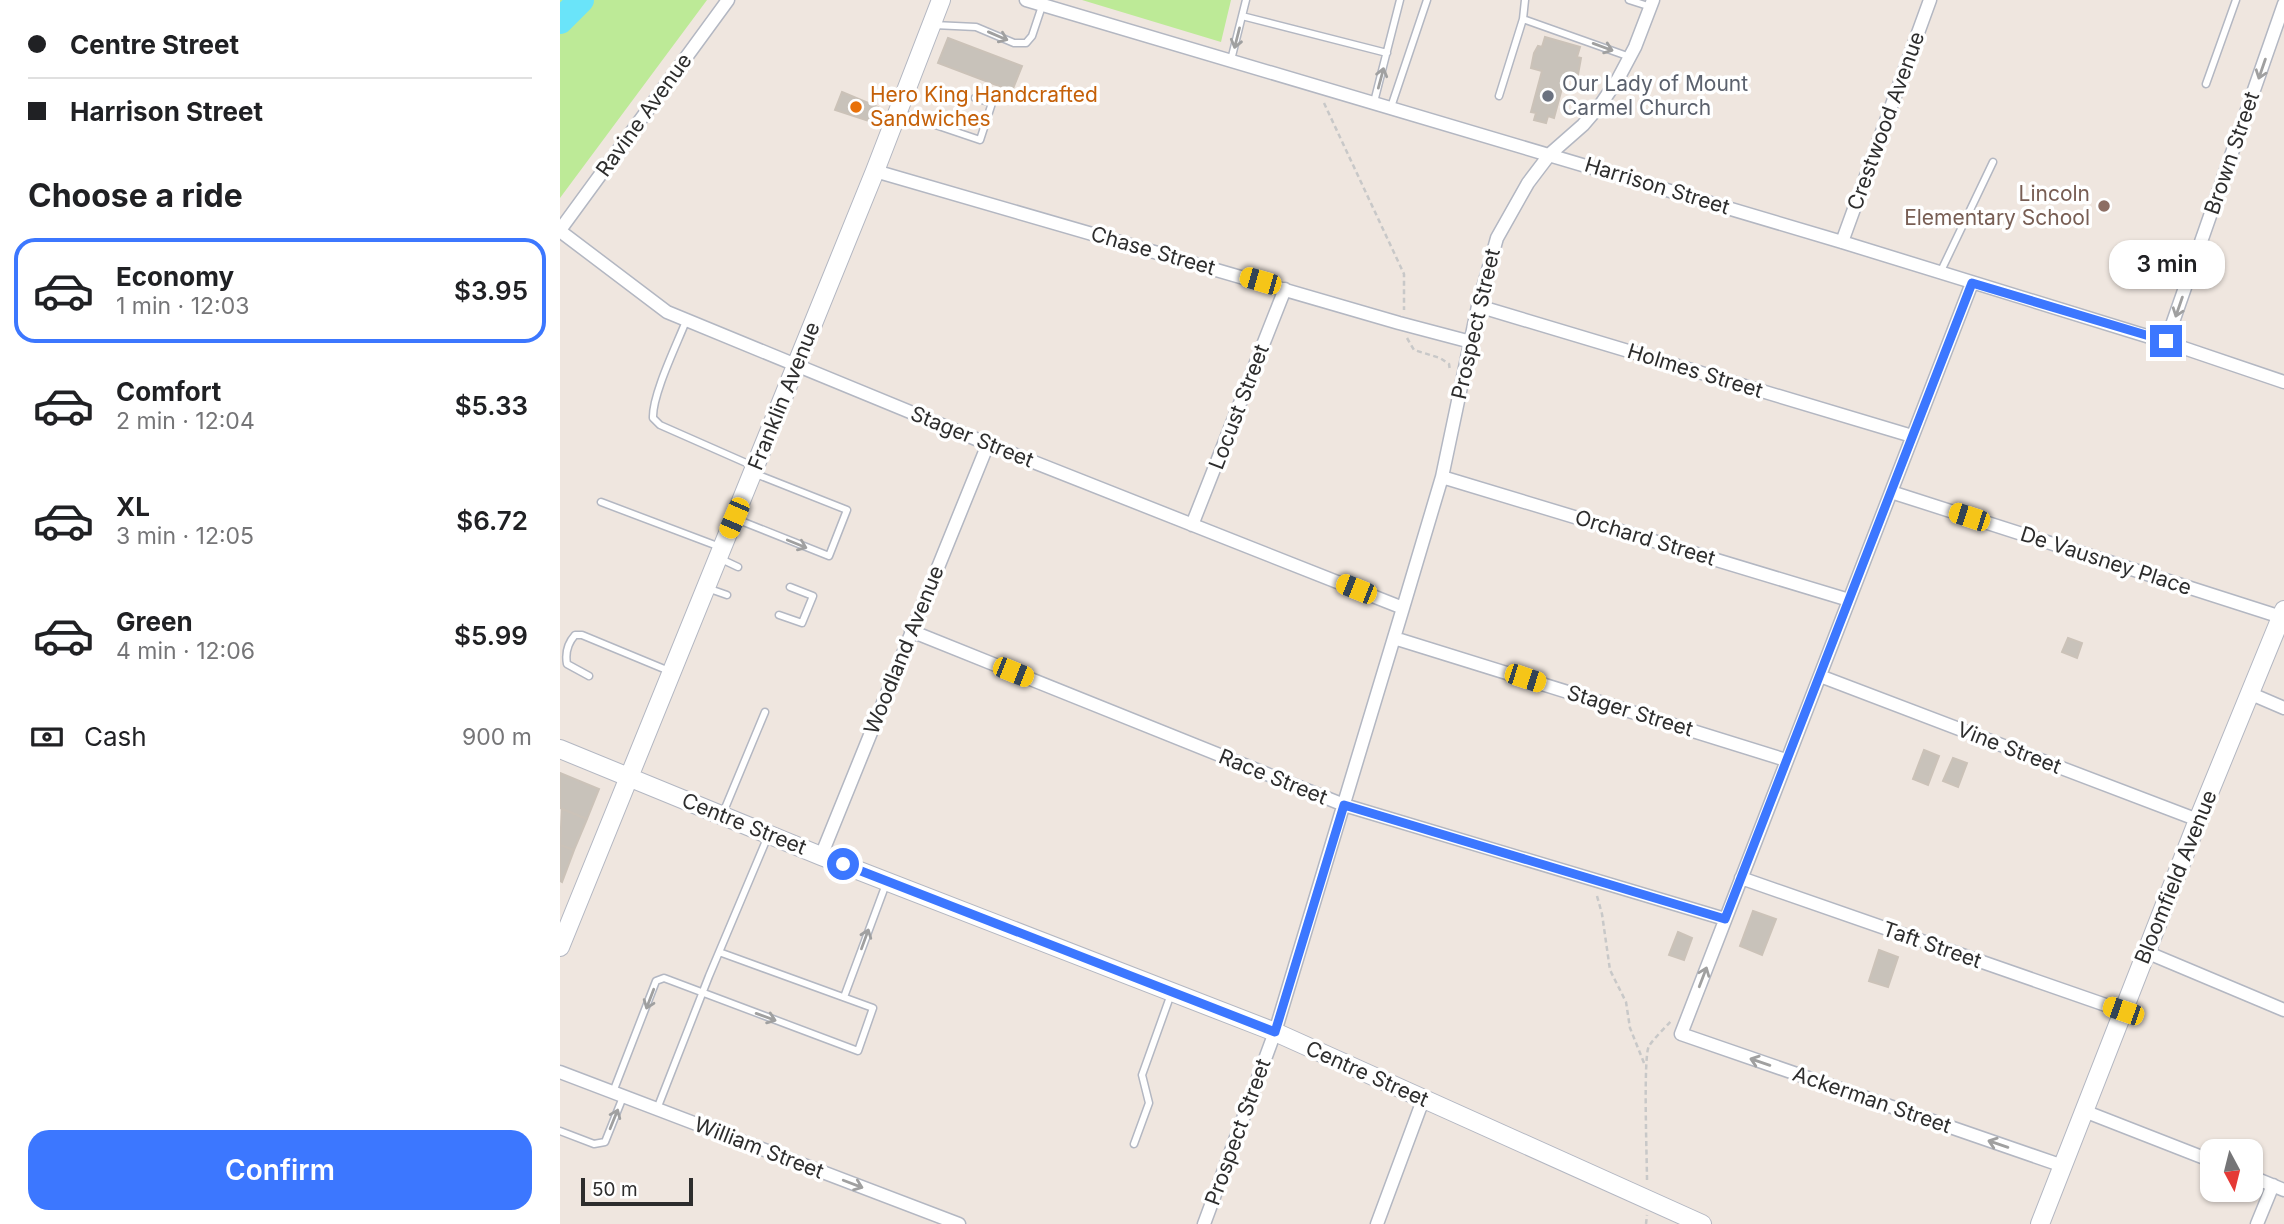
<!DOCTYPE html>
<meta charset="utf-8">
<style>
body{margin:0;font-family:Inter,sans-serif;background:#f6f6f6;color:#202124;height:100vh;display:flex;flex-direction:column;font-size:26px;white-space:nowrap}
*{box-sizing:border-box;margin:0}
p{font-size:23px;color:#757577}
.icon{flex:none;width:38px;height:38px;fill:none;stroke:currentColor;stroke-width:2;stroke-linecap:round;stroke-linejoin:round}
.map{position:relative;flex:1;overflow:hidden}
.side{display:flex;flex-direction:column;background:#fff;width:560px}
.side>*{flex:none}
.top-card{display:grid;align-content:center;height:154px;padding:0 28px;background:#fff}
.needle{width:46px;rotate:173deg}
.controls{position:absolute;left:1640px;top:1139px;display:grid;gap:14px}
.controls a{display:grid;place-items:center;width:63px;height:63px;border-radius:14px;background:#fff;box-shadow:0 2px 5px #0004;font-size:35px}
.scale{position:absolute;left:21px;bottom:18px;width:112px;box-sizing:border-box;padding-left:7px;border:4px solid #2d2d2d;border-top:0;font-size:19px;line-height:24px;white-space:nowrap;color:#2d2d2d;-webkit-text-stroke:5px #fff;paint-order:stroke}
.end{position:absolute;width:32px;height:32px;margin:-16px;border:9px solid #3c77ff;background:#fff;box-shadow:0 0 0 4px #fff}
.from{border-radius:50%}
.bubble{position:absolute;height:49px;border-radius:21px;background:#fff;box-shadow:0 2px 5px #0004;font-size:23px;font-weight:600;line-height:49px;text-align:center}
.car{position:absolute;width:21px;height:42px;margin:-21px -10px;border-radius:9px;box-shadow:0 0 5px 2px #0007;background:linear-gradient(#f5c518 24%,#345 0 40%,#f5c518 0 76%,#345 0 86%,#f5c518 0)}
.top-card b{display:flex;align-items:center;gap:24px;height:66px;font-size:26px}
.top-card b+b{border-top:2px solid #e0e0e0}
.top-card i{width:18px;height:18px;background:#202124}
ul{padding:0;list-style:none}
li{display:flex;align-items:center;gap:21px;height:105px;margin:0 14px 10px;padding:0 14px;border:4px solid transparent;border-radius:21px}
li div{flex:1}
li b{display:block;font-size:26px}
li em{font-style:normal;font-weight:600}
li.on{border-color:#3c77ff}
li>.icon{width:63px;height:63px;stroke-width:1.5}
h2{padding:0 28px;font-size:32px;line-height:84px}
.pay{display:flex;align-items:center;gap:18px;height:77px;padding:0 28px;font-size:26px}
.pay p{margin-inline-start:auto}
.cta{display:flex;gap:14px;margin-top:auto;padding:14px 28px}
.cta a{flex:1;height:80px;border-radius:21px;background:#3c77ff;color:#fff;font-size:28px;font-weight:600;line-height:80px;text-align:center}
main{display:flex;flex:1;min-height:0}
.map>svg:first-child{display:block}
.green{fill:#bdea97}
.lines{fill:none;stroke-linecap:round;stroke-linejoin:round}
.river{stroke:#6ae4f9;stroke-width:26}
.building{fill:#c8c2ba;stroke:#cbc2b8;stroke-width:2}
.lane-casing{stroke:#b3b7c2;stroke-width:9}
.street-casing{stroke:#b3b7c2;stroke-width:15}
.secondary-casing{stroke:#b3b7c2;stroke-width:20}
.path{stroke:#c8c8c8;stroke-width:2.5;stroke-dasharray:5 3.5;stroke-linecap:butt}
.lane{stroke:#fff;stroke-width:6}
.street{stroke:#fff;stroke-width:12}
.secondary{stroke:#fff;stroke-width:18}
.oneway{stroke:#a0a0a0}
.route{stroke:#3c77ff;stroke-width:9}
.worship-dot{fill:#6b7280;stroke:#fff;stroke-width:2.5}
.food-dot{fill:#e8710a;stroke:#fff;stroke-width:2.5}
.education-dot{fill:#8d6e63;stroke:#fff;stroke-width:2.5}
.labels{text-anchor:middle;stroke-width:7;stroke-linejoin:round;paint-order:stroke}
.worship-label{font-size:21px;fill:#5b616d;stroke:#fff;text-anchor:start}
.food-label{font-size:21px;fill:#c56008;stroke:#fff;text-anchor:start}
.street-label{font-size:21px;fill:#2d2d2d;stroke:#fff}
.education-label{font-size:21px;fill:#785e54;stroke:#fff;text-anchor:end}
</style>
<main>
<section class="side">
<div class="top-card">
<b><i class="from"></i>Centre Street</b>
<b><i></i>Harrison Street</b>
</div>
<h2>Choose a ride</h2>
<ul>
<li class="on"><svg class="icon" aria-label="car" viewBox="0 0 24 24"><path d="M5 17H2v-5l4-1 3-4h7l3 4 3 1v5h-3M9 17h6M6 11h13"/><circle cx="7" cy="17" r="2"/><circle cx="17" cy="17" r="2"/></svg><div><b>Economy</b><p>1 min · 12:03</p></div><em>$3.95</em></li>
<li><svg class="icon" aria-label="car" viewBox="0 0 24 24"><path d="M5 17H2v-5l4-1 3-4h7l3 4 3 1v5h-3M9 17h6M6 11h13"/><circle cx="7" cy="17" r="2"/><circle cx="17" cy="17" r="2"/></svg><div><b>Comfort</b><p>2 min · 12:04</p></div><em>$5.33</em></li>
<li><svg class="icon" aria-label="car" viewBox="0 0 24 24"><path d="M5 17H2v-5l4-1 3-4h7l3 4 3 1v5h-3M9 17h6M6 11h13"/><circle cx="7" cy="17" r="2"/><circle cx="17" cy="17" r="2"/></svg><div><b>XL</b><p>3 min · 12:05</p></div><em>$6.72</em></li>
<li><svg class="icon" aria-label="car" viewBox="0 0 24 24"><path d="M5 17H2v-5l4-1 3-4h7l3 4 3 1v5h-3M9 17h6M6 11h13"/><circle cx="7" cy="17" r="2"/><circle cx="17" cy="17" r="2"/></svg><div><b>Green</b><p>4 min · 12:06</p></div><em>$5.99</em></li>
</ul>
<div class="pay"><svg class="icon" aria-label="cash" viewBox="0 0 24 24"><path d="M3 7h18v10H3z"/><circle cx="12" cy="12" r="2"/></svg>Cash<p>900 m</p></div>
<div class="cta"><a>Confirm</a></div>
</section>
<div class="map">
<svg width="1724" height="1224" viewBox="0 0 1724 1224">
<rect width="100%" height="100%" fill="#efe6df"/>
<path class="green" d="M0,0H147L0,198Z
M522,0H671L661,42Z"/>
<g class="lines">
<path class="river" d="M0,21L21,0"/>
</g>
<path class="building" d="M985,37L1020,47L1017,57L1021,58L1017,80L1005,77L994,118L988,116L986,123L974,120L976,113L971,112L982,71L971,68L974,53L978,46L982,47Z
M388,38L462,66L452,91L378,63Z
M282,92L318,107L312,122L275,110Z
M1508,638L1522,643L1517,658L1502,652Z
M1364,750L1379,756L1368,785L1353,779Z
M1393,758L1407,763L1398,787L1383,781Z
M0,773L39,789L27,819L0,808Z
M2,809L27,819L14,850L0,845Z
M0,845L14,850L2,882L0,881Z
M1193,911L1216,919L1202,955L1180,946Z
M1118,932L1132,938L1124,960L1109,955Z
M1319,950L1338,957L1328,987L1309,981Z"/>
<g class="lines">
<defs>
<path id="lane" d="M1069,0L1091,7
M682,16L827,53
M963,19L1070,57
M374,25L416,27L454,43H466L472,36L482,6
M671,60L686,0
M1646,84L1676,0
M939,96L963,19L965,0
M814,102L840,0
M831,107L867,0
M340,113L420,140L432,103L415,98
M1380,273L1433,162
M126,321C117,344 92,395 93,418L100,425L193,466
M41,502L160,547
M176,519L269,556L287,510L196,474
M161,559L178,567
M147,588L167,595
M219,615L242,623L253,596L230,587
M29,676L7,664C5,653 7,644 15,635H22L109,671
M163,813L205,712
M284,997L326,884
M53,1092L96,981L104,978L298,1051L313,1008L159,952
M97,1109L149,976L208,836
M0,1131L34,1144L45,1142L63,1097
M574,1144L589,1103L582,1075L611,994"/>
<path id="street" d="M466,0L1282,242L1606,342L1724,382
M315,171L839,323L911,342
M0,230L168,0
M0,231L107,312L428,444L843,608
M1282,242L1370,0
M1412,283L1121,1034L1503,1166
M918,306L1352,436
M1606,342L1724,4
M882,477L1289,600
M1331,492L1721,617
M632,525L725,289
M351,631L784,805L1165,919
M834,638L1226,760
M1260,676L1638,820
M1689,693L1724,708
M261,856L428,444
M1181,878L1563,1011
M1586,952L1724,1010
M0,1072L399,1224
M1524,1111L1652,1161
M1690,1176L1724,1190
M644,1224L715,1032L843,608L882,477L918,306L937,238L968,183L990,154L1023,125L1041,104L1058,79L1075,47L1093,0
M817,1224L863,1100
M1697,1224L1713,1185"/>
<path id="secondary" d="M0,749L261,856L715,1032L1142,1224
M0,947L315,171L381,0
M1480,1224L1638,820L1724,610"/>
</defs>
<use href="#lane" class="lane-casing"/>
<use href="#street" class="street-casing"/>
<use href="#secondary" class="secondary-casing"/>
<path class="path" d="M764,103L844,274V310
M847,338L854,350L880,358L889,364L890,371
M1037,896L1042,914L1050,970L1066,1002L1070,1028L1084,1063
M1087,1180C1087,1161 1083,1055 1089,1046C1095,1037 1104,1029 1111,1021
M1086,1224L1087,1215"/>
<use href="#lane" class="lane"/>
<use href="#street" class="street"/>
<use href="#secondary" class="secondary"/>
</g>
<defs><path id="oneway-shaft" d="M-6 0H5M1.5-3L5.5 0L1.5 3" fill="none" stroke-width="1.6" stroke-linecap="round" stroke-linejoin="round" transform="scale(1.75)"/></defs>
<g class="oneway">
<use href="#oneway-shaft" transform="translate(438 36) rotate(23)"/>
<use href="#oneway-shaft" transform="translate(677 38) rotate(104)"/>
<use href="#oneway-shaft" transform="translate(1043 47) rotate(20)"/>
<use href="#oneway-shaft" transform="translate(1702 69) rotate(109)"/>
<use href="#oneway-shaft" transform="translate(821 78) rotate(-75)"/>
<use href="#oneway-shaft" transform="translate(1619 307) rotate(109)"/>
<use href="#oneway-shaft" transform="translate(237 544) rotate(22)"/>
<use href="#oneway-shaft" transform="translate(305 939) rotate(-70)"/>
<use href="#oneway-shaft" transform="translate(1143 977) rotate(-69)"/>
<use href="#oneway-shaft" transform="translate(90 999) rotate(111)"/>
<use href="#oneway-shaft" transform="translate(206 1017) rotate(20)"/>
<use href="#oneway-shaft" transform="translate(1200 1062) rotate(-161)"/>
<use href="#oneway-shaft" transform="translate(54 1119) rotate(-68)"/>
<use href="#oneway-shaft" transform="translate(1438 1144) rotate(-161)"/>
<use href="#oneway-shaft" transform="translate(293 1184) rotate(21)"/>
</g>
<g class="lines">
<path class="route" d="M283,864L715,1032L784,805L1165,919L1412,283L1606,341"/>
</g>
<circle class="worship-dot" cx="988" cy="96" r="7"/>
<circle class="food-dot" cx="296" cy="107" r="7"/>
<circle class="education-dot" cx="1544" cy="206" r="7"/>
<g class="labels">
<g class="worship-label">
<text x="1002" y="91">Our Lady of Mount<tspan x="1002" dy="24">Carmel Church</tspan></text>
</g>
<g class="food-label">
<text x="310" y="102">Hero King Handcrafted<tspan x="310" dy="24">Sandwiches</tspan></text>
</g>
<g class="street-label">
<text transform="translate(84 115) rotate(-54)" y="7">Ravine Avenue</text>
<text transform="translate(1326 121) rotate(-70)" y="7">Crestwood Avenue</text>
<text transform="translate(1672 153) rotate(-71)" y="7">Brown Street</text>
<text transform="translate(1097 186) rotate(17)" y="7">Harrison Street</text>
<text transform="translate(593 251) rotate(16)" y="7">Chase Street</text>
<text transform="translate(916 324) rotate(-77)" y="7">Prospect Street</text>
<text transform="translate(1135 371) rotate(17)" y="7">Holmes Street</text>
<text transform="translate(224 396) rotate(-68)" y="7">Franklin Avenue</text>
<text transform="translate(679 407) rotate(-69)" y="7">Locust Street</text>
<text transform="translate(412 437) rotate(22)" y="7">Stager Street</text>
<text transform="translate(1085 538) rotate(17)" y="7">Orchard Street</text>
<text transform="translate(1546 561) rotate(18)" y="7">De Vausney Place</text>
<text transform="translate(344 650) rotate(-68)" y="7">Woodland Avenue</text>
<text transform="translate(1070 711) rotate(17)" y="7">Stager Street</text>
<text transform="translate(1449 748) rotate(21)" y="7">Vine Street</text>
<text transform="translate(713 777) rotate(22)" y="7">Race Street</text>
<text transform="translate(184 824) rotate(22)" y="7">Centre Street</text>
<text transform="translate(1616 877) rotate(-68)" y="7">Bloomfield Avenue</text>
<text transform="translate(1372 945) rotate(19)" y="7">Taft Street</text>
<text transform="translate(807 1074) rotate(24)" y="7">Centre Street</text>
<text transform="translate(1312 1100) rotate(19)" y="7">Ackerman Street</text>
<text transform="translate(678 1132) rotate(-70)" y="7">Prospect Street</text>
<text transform="translate(199 1148) rotate(21)" y="7">William Street</text>
</g>
<g class="education-label">
<text x="1530" y="201">Lincoln<tspan x="1530" dy="24">Elementary School</tspan></text>
</g>
</g>
</svg>
<div class="controls">
<a><svg class="needle" viewBox="-14 -14 28 28"><path d="M0-13l5 13h-10z" fill="#e53935"/><path d="M0 13l5-13h-10z" fill="#757577"/></svg></a>
</div>
<div class="scale">50 m</div>
<i class="end from" style="left:283px;top:864px"></i>
<i class="end" style="left:1606px;top:341px"></i>
<div class="bubble" style="left:1549px;top:240px;width:116px">3 min</div>
<i class="car" style="left:700px;top:281px;rotate:286deg"></i>
<i class="car" style="left:1409px;top:517px;rotate:288deg"></i>
<i class="car" style="left:174px;top:518px;rotate:203deg"></i>
<i class="car" style="left:796px;top:589px;rotate:292deg"></i>
<i class="car" style="left:453px;top:672px;rotate:112deg"></i>
<i class="car" style="left:965px;top:678px;rotate:108deg"></i>
<i class="car" style="left:1563px;top:1011px;rotate:289deg"></i>
</div>
</main>
